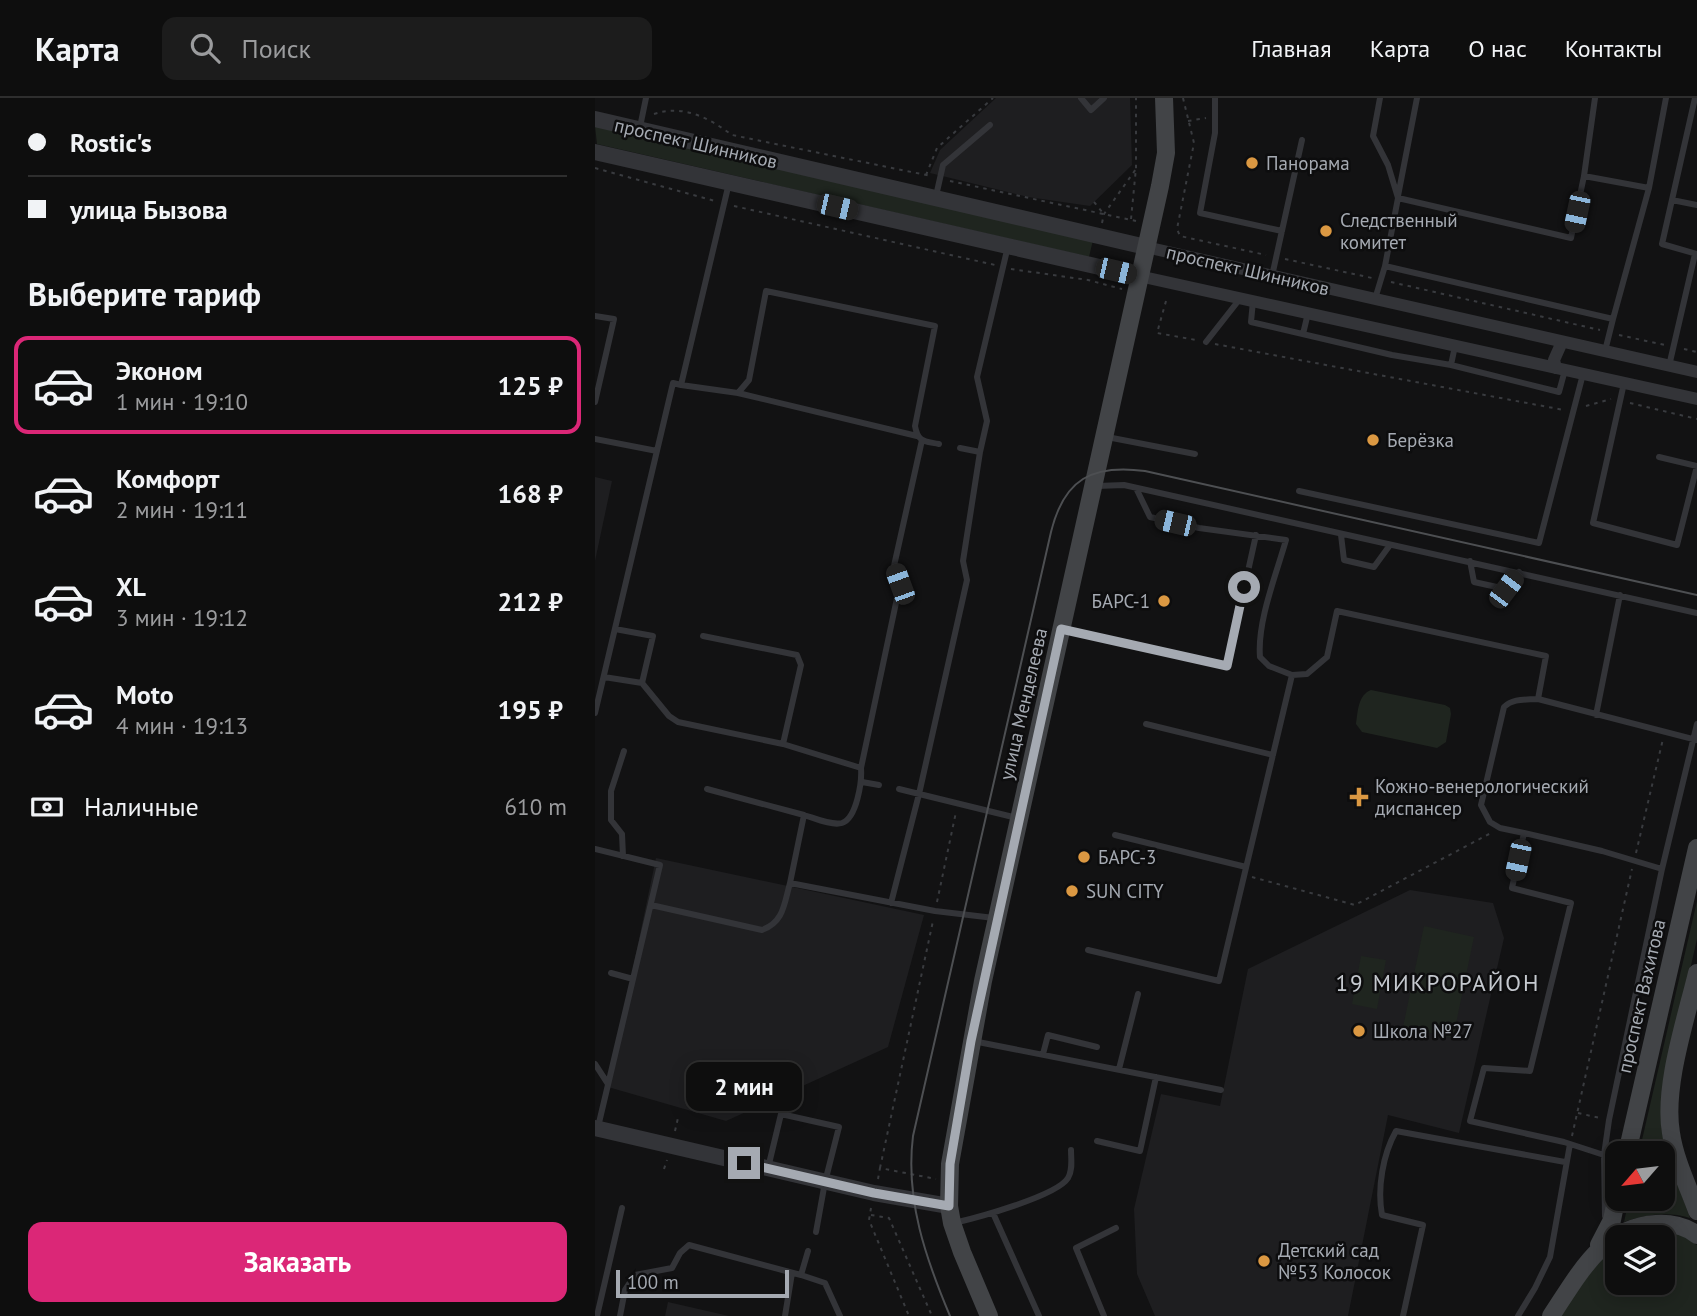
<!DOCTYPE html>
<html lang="ru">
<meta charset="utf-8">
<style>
body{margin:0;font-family:"PT Sans",sans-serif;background:#1c1c1c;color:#f1f3f6;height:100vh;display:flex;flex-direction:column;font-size:26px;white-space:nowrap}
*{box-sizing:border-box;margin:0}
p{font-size:23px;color:#9b9c9e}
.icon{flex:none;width:38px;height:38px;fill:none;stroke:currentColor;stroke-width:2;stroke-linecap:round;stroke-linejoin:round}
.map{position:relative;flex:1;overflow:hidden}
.sheet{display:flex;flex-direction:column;background:#0e0e0e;width:595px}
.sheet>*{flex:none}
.hud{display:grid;align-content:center;height:154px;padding:0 28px;background:#0e0e0e}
.needle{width:46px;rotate:242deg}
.buttons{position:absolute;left:1010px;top:1043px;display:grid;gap:14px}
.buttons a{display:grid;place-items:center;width:70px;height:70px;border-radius:14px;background:#0e0e0e;box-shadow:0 4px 18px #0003,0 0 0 2px #2e2e2e;font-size:35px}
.scale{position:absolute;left:21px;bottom:18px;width:173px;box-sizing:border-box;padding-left:7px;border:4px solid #a5aab2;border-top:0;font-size:19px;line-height:24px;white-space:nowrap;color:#a5aab2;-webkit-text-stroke:5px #0d0d0e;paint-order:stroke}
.end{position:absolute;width:32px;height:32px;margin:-16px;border:9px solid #a5aab2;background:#111;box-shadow:0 0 0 4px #111}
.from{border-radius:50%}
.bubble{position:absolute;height:49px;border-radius:14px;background:#0e0e0e;box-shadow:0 4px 18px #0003,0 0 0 2px #2e2e2e;font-size:23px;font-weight:700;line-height:49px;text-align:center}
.car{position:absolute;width:21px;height:42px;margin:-21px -10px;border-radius:9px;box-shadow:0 0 5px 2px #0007;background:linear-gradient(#222 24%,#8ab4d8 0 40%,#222 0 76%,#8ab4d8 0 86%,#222 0)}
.hud b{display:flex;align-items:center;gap:24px;height:66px;font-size:26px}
.hud b+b{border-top:2px solid #2e2e2e}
.hud i{width:18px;height:18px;background:#f1f3f6}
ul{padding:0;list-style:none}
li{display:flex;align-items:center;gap:21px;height:98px;margin:0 14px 10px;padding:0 14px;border:4px solid transparent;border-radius:14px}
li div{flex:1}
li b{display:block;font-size:26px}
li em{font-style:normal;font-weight:700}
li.selected{border-color:#db2777}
li>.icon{width:63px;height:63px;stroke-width:1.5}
h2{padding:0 28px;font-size:32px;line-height:84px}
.pay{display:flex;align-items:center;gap:18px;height:77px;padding:0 28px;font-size:26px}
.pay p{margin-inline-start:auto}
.cta{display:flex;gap:14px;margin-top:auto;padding:14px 28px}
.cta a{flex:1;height:80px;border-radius:14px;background:#db2777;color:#fff;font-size:28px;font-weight:700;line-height:80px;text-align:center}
header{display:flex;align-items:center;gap:42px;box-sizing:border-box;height:98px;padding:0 35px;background:#0e0e0e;border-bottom:2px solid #2e2e2e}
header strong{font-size:33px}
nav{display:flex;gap:38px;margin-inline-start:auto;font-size:24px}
.search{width:490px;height:63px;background:#1c1c1c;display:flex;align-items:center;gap:18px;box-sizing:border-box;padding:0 24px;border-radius:14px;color:#9b9c9e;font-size:26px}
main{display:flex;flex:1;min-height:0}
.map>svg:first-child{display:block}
.built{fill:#1e1e20}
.green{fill:#1f251f}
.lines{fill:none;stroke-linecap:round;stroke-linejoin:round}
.path{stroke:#393b3f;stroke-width:2;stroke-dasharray:3.5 5;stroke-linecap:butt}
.service{stroke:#333438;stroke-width:6}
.minor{stroke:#333438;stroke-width:12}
.tertiary{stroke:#333438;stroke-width:16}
.secondary{stroke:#424447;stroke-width:18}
.tram{stroke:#4d4f52;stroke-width:2}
.route{stroke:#a5aab2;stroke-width:9}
.poi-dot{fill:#db9842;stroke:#0d0d0e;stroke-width:2.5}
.labels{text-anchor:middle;stroke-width:5;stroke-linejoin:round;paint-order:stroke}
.street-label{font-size:19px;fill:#a5aab2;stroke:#0d0d0e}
.poi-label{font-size:19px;fill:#a5aab2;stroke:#0d0d0e;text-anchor:start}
.quarter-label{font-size:23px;letter-spacing:2px;fill:#c5c9cf;stroke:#0d0d0e}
</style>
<header>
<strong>Карта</strong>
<div class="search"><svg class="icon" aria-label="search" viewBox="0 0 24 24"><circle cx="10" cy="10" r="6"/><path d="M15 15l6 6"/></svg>Поиск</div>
<nav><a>Главная</a><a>Карта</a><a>О нас</a><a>Контакты</a></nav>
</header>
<main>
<section class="sheet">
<div class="hud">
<b><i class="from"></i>Rostic's</b>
<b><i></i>улица Бызова</b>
</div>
<h2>Выберите тариф</h2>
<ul>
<li class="selected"><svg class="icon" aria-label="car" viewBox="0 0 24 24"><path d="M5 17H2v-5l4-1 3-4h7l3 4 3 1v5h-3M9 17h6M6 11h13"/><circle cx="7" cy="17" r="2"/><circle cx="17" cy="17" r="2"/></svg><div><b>Эконом</b><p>1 мин · 19:10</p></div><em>125 ₽</em></li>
<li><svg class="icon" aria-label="car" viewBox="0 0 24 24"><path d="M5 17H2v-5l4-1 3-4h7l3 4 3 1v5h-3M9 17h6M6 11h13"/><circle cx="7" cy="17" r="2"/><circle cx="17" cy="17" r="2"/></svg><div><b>Комфорт</b><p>2 мин · 19:11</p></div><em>168 ₽</em></li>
<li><svg class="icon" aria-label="car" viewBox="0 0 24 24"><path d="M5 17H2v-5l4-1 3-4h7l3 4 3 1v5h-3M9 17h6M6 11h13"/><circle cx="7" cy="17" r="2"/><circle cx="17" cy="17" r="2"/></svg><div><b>XL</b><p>3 мин · 19:12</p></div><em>212 ₽</em></li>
<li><svg class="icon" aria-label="car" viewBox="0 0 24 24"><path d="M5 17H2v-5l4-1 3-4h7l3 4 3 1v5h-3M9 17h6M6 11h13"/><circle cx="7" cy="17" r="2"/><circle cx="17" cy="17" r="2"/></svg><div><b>Moto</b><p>4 мин · 19:13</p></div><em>195 ₽</em></li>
</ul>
<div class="pay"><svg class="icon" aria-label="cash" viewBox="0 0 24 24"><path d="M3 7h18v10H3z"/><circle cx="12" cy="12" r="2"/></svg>Наличные<p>610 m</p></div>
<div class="cta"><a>Заказать</a></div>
</section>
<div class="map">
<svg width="1102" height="1218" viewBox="0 0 1102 1218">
<rect width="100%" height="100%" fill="#121213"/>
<path class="built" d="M401,0H535L537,67L495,108L433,99L335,75L345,52Z
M0,379L17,383L0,463Z
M61,760L329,817L293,949L131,1023L13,989Z
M815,792L898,805L909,840L864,1035L793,1017L753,1218H560L542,1176L539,1111L566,996L625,1008L653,871Z
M73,1204L134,1218H70Z"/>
<path class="green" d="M0,28L498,142L494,159L2,46Z
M776,592L850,607L855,610L856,616L851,644L842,650L767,634L761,626C763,613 763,597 776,592Z
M1102,803V841L1069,986L1066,1012L1067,1034L1071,1053L1095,1120C1071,1113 1051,1117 1029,1124L1034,1101H1068V1055H1044Z
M829,828L879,839L858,940L808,929Z
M766,858L791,862L782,911L757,906Z
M1066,1133L1083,1135L1102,1147V1218H964L1004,1162L1022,1147V1185H1068V1139H1037Z"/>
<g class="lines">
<path class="path" d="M588,0L599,45L582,131L585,138L671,157
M59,16C88,6 114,20 137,37L336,78
M593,23L611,20
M0,70L120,103
M331,77L342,50L398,0
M355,83L541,123
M499,104L508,115
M139,108L400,167
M536,121L541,70V0
M507,125L509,116L541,71
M690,161L777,180
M416,171L493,182L527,191
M796,184L1005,232
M571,203L562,235L601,242
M1024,237L1070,247
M620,246L969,312
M1089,251L1102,254
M1035,305L1102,321
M991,308L1016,301
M1041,755L1068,641
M657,779L760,807L896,735
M342,804L361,714
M983,1015L1005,1020
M80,1033L83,1020
M977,1038L1037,771
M285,1070L338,823
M69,1071L72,1062
M283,1081L285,1070L341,1081
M276,1110L274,1122L314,1218
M276,1117L294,1120L337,1218"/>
<path class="service" d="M486,0L496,12L509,0
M620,0V35L605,115L687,133
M785,0L778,38L793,67L803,100
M1100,0L1067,146L1102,156
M45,29L51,0
M989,78L1000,0
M1054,90L1071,0
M341,98L348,67L395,27
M803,98L822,0
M1077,102L1102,107
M677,178L707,42
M780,201L790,168
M658,203L656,224L797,257L856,267L860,248
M0,218L19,221L0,304
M708,236L713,215
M611,244L644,202
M1010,253L1018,221L790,168L803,100L976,140L989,78L1054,90L1018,221
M856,267L964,294L970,272
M1074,268L1100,156
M1029,285L998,425L1082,447L1102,368L1064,359
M86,287L143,295L154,282L171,193L340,228L320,328C323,345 330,343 344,346
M143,295L322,338
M512,339L600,356
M0,341L62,353
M327,342L299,468L305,486L266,670C267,683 262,720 247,725C237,728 219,720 209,717L195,785L340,813L399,820
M365,350L385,354L392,323L382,279L413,148
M502,388L529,387L1102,515
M541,390L555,419L604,430L691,442C681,477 662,524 665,559L674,568L697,577L712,576L732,559L742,513L951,558L943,601L1102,642
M704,393L944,445L988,276
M746,437L749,462L779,469L795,447
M875,463L879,484L911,491L924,474
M20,531L58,538L47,585L74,618L83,624L188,646
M467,531L632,568L661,437
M108,538L202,557L206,567L188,646L266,670
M9,579L47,585
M0,615L78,285L86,287L134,85
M1001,617L1025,497
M551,626L678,657
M267,684L284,687
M112,691L209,717
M304,691L422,720
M929,735L905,730L895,724L886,707L909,609C918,600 931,602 943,601
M520,737L651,769
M0,751L65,767L3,1029
M28,758L27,736L16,722V693L29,653
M296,805L324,696L372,482L368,463L385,354
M56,807L167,832C189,824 189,806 195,785
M493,852L624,883L697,577
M16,875L38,881
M378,943L626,992
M448,956L453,937L502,949
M0,966L13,986
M524,971L543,896
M502,1043L545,1053L561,979
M1009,1057L969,1044L875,1023L889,970L935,973L976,805L917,790L929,735L1007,753L1067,771
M173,1070L186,1016L244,1029L230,1084L221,1134
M398,1115L444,1218
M1010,1118L1009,1057L1014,1022L1067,771L1102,626
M359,1125C381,1120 462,1098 473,1080C478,1072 476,1061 476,1052
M213,1153L206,1177L230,1185L245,1218
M2,1218L27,1110
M25,1218L30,1192L40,1177L77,1170L85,1155L94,1147L206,1177
M190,1218L197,1175
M509,1218L481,1150L521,1130
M808,1218L828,1127L787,1117C782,1090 788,1056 801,1033L970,1064
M923,1218L940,1190L955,1159L975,1046"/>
<path class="minor" d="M551,149L1102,274
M544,178L1102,301
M961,270L959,262L967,244"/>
<path class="tertiary" d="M0,21L551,149
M0,54L544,178
M0,1030L279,1095L354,1108"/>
<path class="secondary" d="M1102,875C1091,921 1068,989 1076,1035C1080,1062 1093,1088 1102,1113
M1032,1055L1102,750
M1004,1147L1017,1122L1022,1098
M394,1218L367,1154L357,1125L354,1108L355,1066L388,883L565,88L571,55L569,0
M956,1218C983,1178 1007,1129 1061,1126C1075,1125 1091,1128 1102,1137"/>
<path class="tram" d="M355,1218C331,1161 310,1102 318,1038L456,434C469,381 497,366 550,373L1102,497"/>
</g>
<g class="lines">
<path class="route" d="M149,1065L279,1095L354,1108L355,1066L376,943L466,531L632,568L649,489"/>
</g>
<g class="poi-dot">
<circle cx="657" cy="65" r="7"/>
<circle cx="731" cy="133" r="7"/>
<circle cx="778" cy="342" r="7"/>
<circle cx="569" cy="503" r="7"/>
<path d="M760.5 688.5h7v7h7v7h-7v7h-7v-7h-7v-7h7z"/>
<circle cx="489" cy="759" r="7"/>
<circle cx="477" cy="793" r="7"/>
<circle cx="764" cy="933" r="7"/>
<circle cx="669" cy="1163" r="7"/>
</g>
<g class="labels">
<g class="street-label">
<text transform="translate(101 45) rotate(13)" y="7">проспект Шинников</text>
<text transform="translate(653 172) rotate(13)" y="7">проспект Шинников</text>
<text transform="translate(428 606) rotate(-77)" y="7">улица Менделеева</text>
<text transform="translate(1046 898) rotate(-77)" y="7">проспект Вахитова</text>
</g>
<g class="poi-label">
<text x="671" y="72">Панорама</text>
<text x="745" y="129">Следственный<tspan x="745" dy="22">комитет</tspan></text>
<text x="792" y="349">Берёзка</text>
<text x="555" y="510" text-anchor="end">БАРС-1</text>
<text x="780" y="695">Кожно-венерологический<tspan x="780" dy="22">диспансер</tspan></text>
<text x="503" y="766">БАРС-3</text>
<text x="491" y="800">SUN CITY</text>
<text x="778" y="940">Школа №27</text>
<text x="683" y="1159">Детский сад<tspan x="683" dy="22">№53 Колосок</tspan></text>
</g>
<g class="quarter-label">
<text x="843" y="893">19 МИКРОРАЙОН</text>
</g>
</g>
</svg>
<div class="buttons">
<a><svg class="needle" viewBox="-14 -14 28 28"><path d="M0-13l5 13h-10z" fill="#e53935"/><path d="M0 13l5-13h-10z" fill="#9b9c9e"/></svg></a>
<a><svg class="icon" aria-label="layers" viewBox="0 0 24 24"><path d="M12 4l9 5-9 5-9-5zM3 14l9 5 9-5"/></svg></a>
</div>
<div class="scale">100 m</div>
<i class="end from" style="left:649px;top:489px"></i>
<i class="end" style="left:149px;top:1065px"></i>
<div class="bubble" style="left:91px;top:964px;width:116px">2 мин</div>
<i class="car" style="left:242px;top:109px;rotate:103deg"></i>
<i class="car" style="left:982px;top:114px;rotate:192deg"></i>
<i class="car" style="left:521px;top:173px;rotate:103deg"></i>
<i class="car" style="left:580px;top:425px;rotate:283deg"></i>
<i class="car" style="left:305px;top:486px;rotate:340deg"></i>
<i class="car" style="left:911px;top:491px;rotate:37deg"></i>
<i class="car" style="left:923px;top:762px;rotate:192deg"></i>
</div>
</main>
